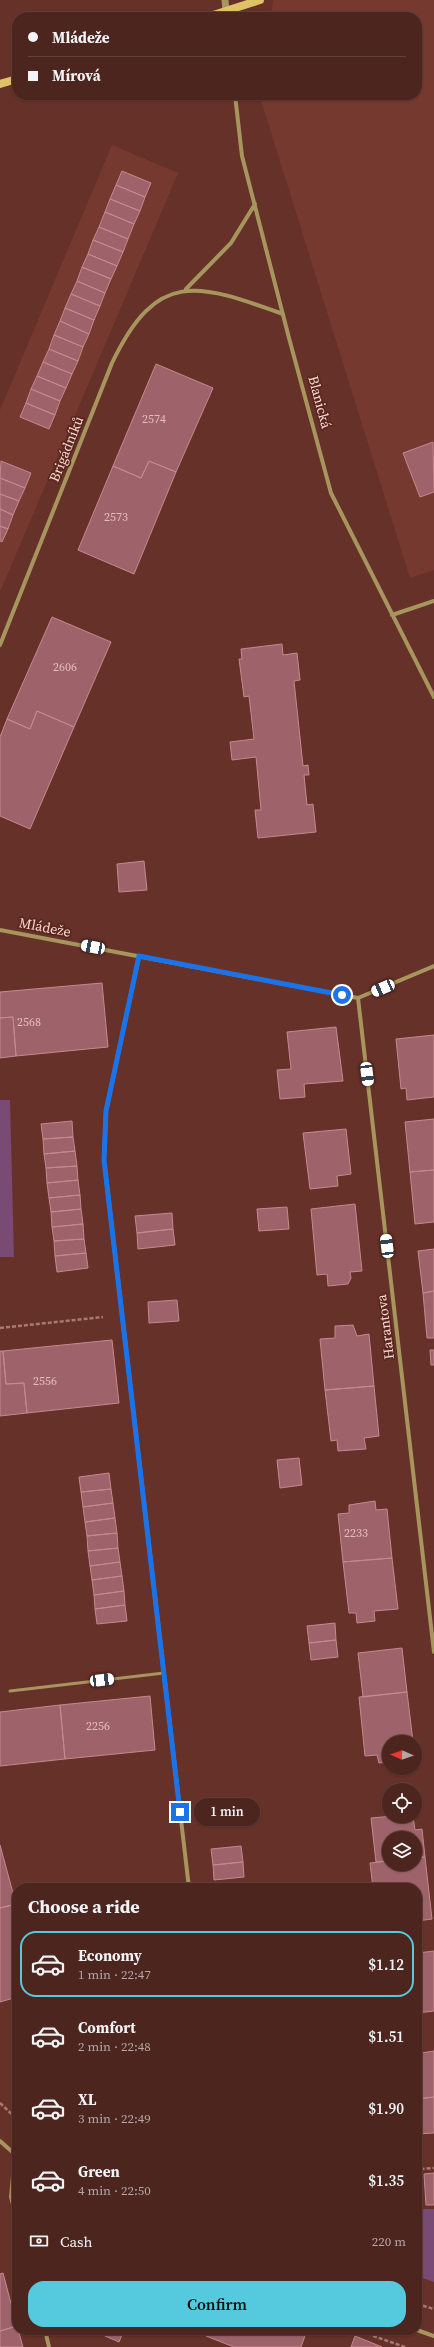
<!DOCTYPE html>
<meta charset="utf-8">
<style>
body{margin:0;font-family:"Source Serif 4",serif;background:#532d27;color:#f1f3f6;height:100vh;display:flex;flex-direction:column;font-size:15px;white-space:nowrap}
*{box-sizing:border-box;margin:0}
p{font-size:13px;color:#b2a5a4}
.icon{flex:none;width:22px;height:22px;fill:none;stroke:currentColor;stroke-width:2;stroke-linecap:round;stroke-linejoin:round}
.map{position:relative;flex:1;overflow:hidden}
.panel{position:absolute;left:12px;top:1883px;width:410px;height:452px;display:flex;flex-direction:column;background:#4c251e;border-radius:16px;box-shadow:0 1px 3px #0004,0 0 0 1px #63423c}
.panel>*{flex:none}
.guide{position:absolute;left:12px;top:12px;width:410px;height:88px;border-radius:16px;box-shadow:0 1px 3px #0004,0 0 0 1px #63423c;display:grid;align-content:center;height:88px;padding:0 16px;background:#4c251e}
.needle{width:26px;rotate:272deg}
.fabs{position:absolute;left:382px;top:1735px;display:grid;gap:8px}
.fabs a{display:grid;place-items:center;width:40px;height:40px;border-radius:50%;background:#4c251e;box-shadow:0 1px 3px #0004,0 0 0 1px #63423c;font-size:20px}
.end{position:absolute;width:18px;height:18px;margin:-9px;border:5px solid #1a73e8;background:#fff;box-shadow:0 0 0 2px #fff}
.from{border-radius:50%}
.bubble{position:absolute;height:28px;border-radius:14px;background:#4c251e;box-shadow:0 1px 3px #0004,0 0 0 1px #63423c;font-size:13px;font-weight:600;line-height:28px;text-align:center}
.car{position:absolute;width:12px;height:24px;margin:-12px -6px;border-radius:5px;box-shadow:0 0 3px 1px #0007;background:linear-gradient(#fff 24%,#345 0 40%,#fff 0 76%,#345 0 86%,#fff 0)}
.guide b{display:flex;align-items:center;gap:14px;height:38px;font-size:15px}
.guide b+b{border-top:1px solid #63423c}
.guide i{width:10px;height:10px;background:#f1f3f6}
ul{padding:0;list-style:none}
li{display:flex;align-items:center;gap:12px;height:66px;margin:0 8px 6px;padding:0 8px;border:2px solid transparent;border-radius:16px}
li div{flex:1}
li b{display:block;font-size:15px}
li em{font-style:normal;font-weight:600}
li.on{border-color:#55cadf}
li>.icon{width:36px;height:36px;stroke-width:1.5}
h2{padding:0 16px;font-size:18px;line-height:48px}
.pay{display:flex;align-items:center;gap:10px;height:44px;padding:0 16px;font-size:15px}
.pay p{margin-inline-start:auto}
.button{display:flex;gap:8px;margin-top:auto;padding:8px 16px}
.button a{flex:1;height:46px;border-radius:16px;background:#55cadf;color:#111;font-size:16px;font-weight:600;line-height:46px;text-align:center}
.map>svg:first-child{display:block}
.built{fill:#76392f}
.green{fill:#794a73}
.building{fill:#9e636a;stroke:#c7888f}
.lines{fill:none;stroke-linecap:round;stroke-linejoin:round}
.path{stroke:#a77b73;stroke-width:2.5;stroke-dasharray:4 2;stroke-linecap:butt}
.service{stroke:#a7955e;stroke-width:3}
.minor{stroke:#a7955e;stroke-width:4}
.tertiary{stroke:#a7955e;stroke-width:7}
.secondary{stroke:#dfc268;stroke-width:8}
.route{stroke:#1a73e8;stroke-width:5}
.labels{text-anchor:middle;stroke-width:3.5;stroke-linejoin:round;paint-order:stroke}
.number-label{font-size:12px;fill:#e4bcb8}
.street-label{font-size:14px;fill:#fbd9d2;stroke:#5a271e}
</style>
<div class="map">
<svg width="434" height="2347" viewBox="0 0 434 2347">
<rect width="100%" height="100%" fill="#663128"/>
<path class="built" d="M273,0H434V570L410,578L260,97V95H417V17H271Z
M112,145L178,173L0,592V410Z"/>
<path class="green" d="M0,1100H10L14,1257H0Z
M417,2209H434V2282L417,2276Z"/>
<path class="building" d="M122,171L151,183L145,197L116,185Z
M116,185L145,197L140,211L110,199Z
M110,199L140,211L134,224L105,212Z
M105,212L134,224L128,239L99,227Z
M99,227L128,239L123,252L93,240Z
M93,240L123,252L117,266L88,254Z
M88,254L117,266L111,279L82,267Z
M82,267L111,279L105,293L77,281Z
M77,281L105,293L100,306L71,294Z
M71,294L100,306L94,320L65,308Z
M65,308L94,320L89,334L60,321Z
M60,321L89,334L83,347L54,335Z
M54,335L83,347L78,361L49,349Z
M49,349L78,361L72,374L43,362Z
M43,362L72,374L66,388L37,376Z
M156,364L213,388L176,472L149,461L141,478L113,466Z
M37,376L66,388L60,401L31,389Z
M31,389L60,401L55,415L26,403Z
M26,403L55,415L49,429L20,417Z
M433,442L434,492L420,497L403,453Z
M1,461L31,473L25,488L0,478Z
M149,461L176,472L134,574L78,550L113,466L141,478Z
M0,478L25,488L19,501L0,494Z
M0,494L19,501L13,515L0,509Z
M0,509L13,515L8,529L0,526Z
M0,526L8,529L2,542L0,541Z
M52,617L111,642L74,727L37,711L30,729L7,719Z
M282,644L283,655L297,653L300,680L294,681L303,766L308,765L309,775H304L307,805L313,804L316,832L258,838L255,810H261L256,757L232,760L230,742L254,739L249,696L244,697L239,659H242L241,649Z
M37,711L74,727L30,829L0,816V737L7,719L30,729Z
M144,861L147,890L119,892L117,864Z
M102,983L108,1047L16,1056L13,1017L0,1018V992Z
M13,1017L16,1056L0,1058V1018Z
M336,1027L343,1081L304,1084L305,1097L280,1099L277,1070L291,1069L287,1032Z
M434,1035V1097L407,1100L406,1088L401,1089L396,1039Z
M434,1119V1170L410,1172L405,1122Z
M72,1121L73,1137L43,1139L41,1124Z
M346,1129L351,1174L337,1176L338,1186L310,1189L303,1133Z
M73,1137L75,1151L44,1154L43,1139Z
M75,1151L77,1166L46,1168L44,1154Z
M77,1166L78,1180L47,1183L46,1168Z
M434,1170V1222L415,1224L410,1172Z
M78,1180L80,1195L49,1198L47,1183Z
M80,1195L81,1209L51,1212L49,1198Z
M355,1204L362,1271L350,1272L351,1278L348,1284L328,1286L327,1274L317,1275L311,1209Z
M287,1207L289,1229L259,1231L257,1209Z
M81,1209L83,1224L52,1227L51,1212Z
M172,1213L173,1229L137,1233L135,1216Z
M83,1224L84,1239L54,1241L52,1227Z
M173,1229L175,1245L138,1249L137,1233Z
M84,1239L86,1253L55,1256L54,1241Z
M434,1249V1291L423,1293L418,1251Z
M86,1253L88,1268L57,1272L55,1256Z
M434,1291V1338H427L423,1293Z
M177,1300L179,1321L149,1323L148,1302Z
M353,1325L357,1336L369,1334L374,1386L325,1390L320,1339L335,1338V1326Z
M112,1340L119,1403L27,1413L24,1383L6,1384L3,1351Z
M430,1350H434V1365H431Z
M0,1351H3L6,1384L24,1383L27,1413L0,1416Z
M374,1386L379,1436L364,1438L366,1449L338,1451L337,1440L331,1441L325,1390Z
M299,1458L302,1485L280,1488L277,1460Z
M109,1473L111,1489L81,1492L79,1477Z
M111,1489L113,1503L83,1507L81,1492Z
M375,1501L376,1510L387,1509L392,1558L343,1562L338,1514L349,1513V1505Z
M113,1503L115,1518L85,1522L83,1507Z
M115,1518L117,1533L87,1536L85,1522Z
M117,1533L118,1548L88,1551L87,1536Z
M118,1548L120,1562L90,1566L88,1551Z
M392,1558L398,1609L374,1611L375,1621L357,1623L356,1613H349L343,1562Z
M120,1562L122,1576L92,1580L90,1566Z
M122,1576L124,1591L94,1595L92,1580Z
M124,1591L125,1605L95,1609L94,1595Z
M125,1605L127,1621L97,1624L95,1609Z
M335,1623L336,1640L309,1643L307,1626Z
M336,1640L338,1657L311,1660L309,1643Z
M402,1648L407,1692L363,1697L358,1653Z
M407,1692L413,1742H389V1762L379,1763L377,1755L365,1756L359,1697Z
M150,1696L155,1750L65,1759L60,1705Z
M60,1705L65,1759L0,1766V1712Z
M394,1816H413L415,1830L422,1829L425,1857L415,1858V1838H389V1861L376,1862L371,1818Z
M0,1845L16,1904L0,1908Z
M241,1846L243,1862L213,1865L211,1849Z
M425,1857L432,1919L417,1921V1888H373L370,1863L389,1861V1864H415V1858Z
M243,1862L244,1877L214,1880L213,1865Z
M16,1904L17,1997L0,2002V1908Z
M417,1947L418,1953L434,1951V2011L417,2013Z
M417,2041H420L421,2053L434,2051V2097L417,2099Z
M434,2097V2133L417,2134V2099Z
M434,2173V2205H426L424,2174Z
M3,2273L17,2326L0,2331V2274Z
M17,2326L23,2347H0V2331Z
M107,2330H124L119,2342L105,2336Z
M209,2330H307L301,2347H234L206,2336Z
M355,2336L382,2347H351Z"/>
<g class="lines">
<path class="path" d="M0,1328L103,1317
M0,2103L17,2119
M417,2174L421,2169L434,2168
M417,2304L434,2309
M356,2330L405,2347"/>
<path class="service" d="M10,1691L164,1673"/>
<path class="minor" d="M235,95L242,156L289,338L331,493L434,697
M186,289L231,243L255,204
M392,615L434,601
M0,645L112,363C157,269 197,283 283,314
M0,930L358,998L434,966
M139,956L106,1111L104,1160L189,1888
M358,998L434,1652
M0,2141L17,2156
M15,2154L11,2197L17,2220
M45,2330L49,2347
M417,2330L434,2336"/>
<path class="tertiary" d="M225,0L226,11"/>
<path class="secondary" d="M207,17L260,0
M0,84L17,79"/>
</g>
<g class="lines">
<path class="route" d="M180,1812L104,1160L106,1111L139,956L342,995"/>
</g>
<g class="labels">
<g class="number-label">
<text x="154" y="423">2574</text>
<text x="116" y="521">2573</text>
<text x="65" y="671">2606</text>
<text x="29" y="1026">2568</text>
<text x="45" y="1385">2556</text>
<text x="356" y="1537">2233</text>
<text x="98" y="1730">2256</text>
</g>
<g class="street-label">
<text transform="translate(320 402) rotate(75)" y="5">Blanická</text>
<text transform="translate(66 449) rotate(-68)" y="5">Brigádníků</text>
<text transform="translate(45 927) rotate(11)" y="5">Mládeže</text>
<text transform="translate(385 1327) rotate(-97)" y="5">Harantova</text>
</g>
</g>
</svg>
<div class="fabs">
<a><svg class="needle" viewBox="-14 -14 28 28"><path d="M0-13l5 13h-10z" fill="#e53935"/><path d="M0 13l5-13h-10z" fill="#b2a5a4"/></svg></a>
<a><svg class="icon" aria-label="locate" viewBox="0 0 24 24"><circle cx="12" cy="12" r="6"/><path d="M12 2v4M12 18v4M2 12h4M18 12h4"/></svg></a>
<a><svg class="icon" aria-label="layers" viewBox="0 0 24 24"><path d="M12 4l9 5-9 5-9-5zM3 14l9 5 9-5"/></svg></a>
</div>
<i class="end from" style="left:342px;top:995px"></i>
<i class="end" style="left:180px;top:1812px"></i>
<div class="bubble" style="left:194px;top:1798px;width:66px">1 min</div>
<i class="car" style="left:93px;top:947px;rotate:281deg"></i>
<i class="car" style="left:383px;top:988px;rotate:247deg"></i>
<i class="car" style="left:367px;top:1074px;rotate:173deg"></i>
<i class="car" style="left:387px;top:1246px;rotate:353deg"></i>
<i class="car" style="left:102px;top:1680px;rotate:83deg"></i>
<div class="guide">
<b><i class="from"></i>Mládeže</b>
<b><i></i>Mírová</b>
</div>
<section class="panel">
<h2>Choose a ride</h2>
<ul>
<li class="on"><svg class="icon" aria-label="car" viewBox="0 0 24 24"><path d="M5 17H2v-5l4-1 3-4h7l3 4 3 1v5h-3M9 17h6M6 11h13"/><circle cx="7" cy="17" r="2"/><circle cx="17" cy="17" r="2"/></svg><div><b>Economy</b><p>1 min · 22:47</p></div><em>$1.12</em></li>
<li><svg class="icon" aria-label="car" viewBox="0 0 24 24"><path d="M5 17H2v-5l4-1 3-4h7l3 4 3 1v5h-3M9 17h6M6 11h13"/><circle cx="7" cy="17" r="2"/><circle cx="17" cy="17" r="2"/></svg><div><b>Comfort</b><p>2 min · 22:48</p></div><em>$1.51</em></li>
<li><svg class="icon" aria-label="car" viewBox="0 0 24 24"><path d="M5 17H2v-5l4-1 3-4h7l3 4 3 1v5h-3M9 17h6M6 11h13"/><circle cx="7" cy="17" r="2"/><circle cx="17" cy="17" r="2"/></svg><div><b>XL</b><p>3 min · 22:49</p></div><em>$1.90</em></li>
<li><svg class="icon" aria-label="car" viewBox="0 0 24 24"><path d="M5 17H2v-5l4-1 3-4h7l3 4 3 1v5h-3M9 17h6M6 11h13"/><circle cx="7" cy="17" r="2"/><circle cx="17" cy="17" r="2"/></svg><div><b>Green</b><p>4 min · 22:50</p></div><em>$1.35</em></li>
</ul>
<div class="pay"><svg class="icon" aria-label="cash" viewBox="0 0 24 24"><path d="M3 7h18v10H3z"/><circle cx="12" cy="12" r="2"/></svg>Cash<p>220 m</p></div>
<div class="button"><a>Confirm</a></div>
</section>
</div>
